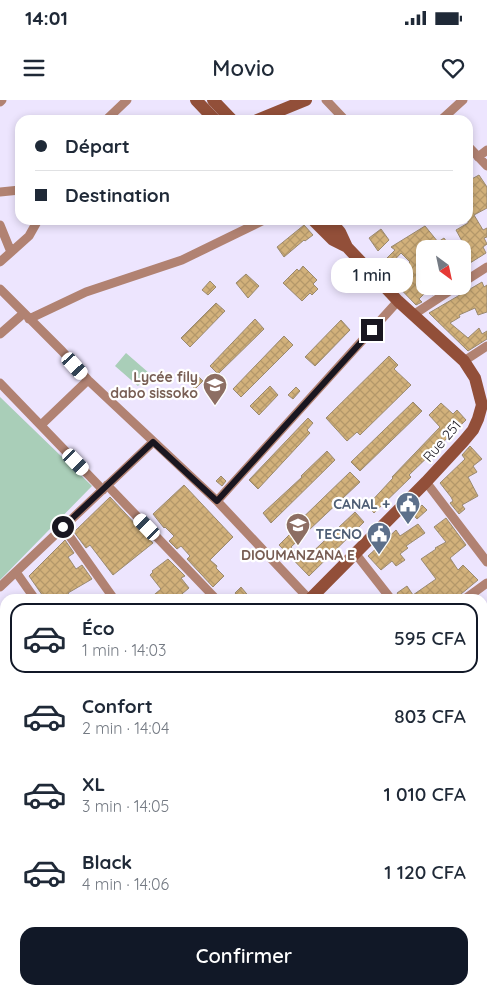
<!DOCTYPE html>
<html lang="fr">
<meta charset="utf-8">
<style>
body{margin:0;font-family:Quicksand,sans-serif;background:#f2f2f3;color:#1f2937;height:100vh;display:flex;flex-direction:column;font-size:19px;white-space:nowrap}
*{box-sizing:border-box;margin:0}
p{font-size:16px;color:#747a83}
.icon{flex:none;width:28px;height:28px;fill:none;stroke:currentColor;stroke-width:2;stroke-linecap:round;stroke-linejoin:round}
.map{position:relative;flex:1;overflow:hidden}
.panel{position:absolute;left:0px;top:494px;width:488px;height:401px;display:flex;flex-direction:column;background:#fff;border-radius:15px 15px 0 0;box-shadow:0 2px 8px #0003}
.panel>*{flex:none}
.top-card{position:absolute;left:15px;top:15px;width:458px;height:110px;border-radius:15px;box-shadow:0 2px 8px #0003;display:grid;align-content:center;height:110px;padding:0 20px;background:#fff}
.needle{width:32px;rotate:147deg}
.buttons{position:absolute;left:416px;top:140px;display:grid;gap:10px}
.buttons a{display:grid;place-items:center;width:55px;height:55px;border-radius:10px;background:#fff;box-shadow:0 2px 8px #0003;font-size:25px}
.end{position:absolute;width:22px;height:22px;margin:-11px;border:6px solid #191620;background:#fff;box-shadow:0 0 0 2px #fff}
.from{border-radius:50%}
.bubble{position:absolute;height:35px;border-radius:15px;background:#fff;box-shadow:0 2px 8px #0003;font-size:16px;font-weight:600;line-height:35px;text-align:center}
.car{position:absolute;width:15px;height:30px;margin:-15px -8px;border-radius:6px;box-shadow:0 0 4px 1px #0007;background:linear-gradient(#fff 24%,#345 0 40%,#fff 0 76%,#345 0 86%,#fff 0)}
.top-card b{display:flex;align-items:center;gap:18px;height:48px;font-size:19px}
.top-card b+b{border-top:1px solid #e0e1e3}
.top-card i{width:12px;height:12px;background:#1f2937}
ul{padding:9px 0 0;list-style:none}
li{display:flex;align-items:center;gap:15px;height:70px;margin:0 10px 8px;padding:0 10px;border:2px solid transparent;border-radius:15px}
li div{flex:1}
li b{display:block;font-size:19px}
li em{font-style:normal;font-weight:600}
li.on{border-color:#111827}
li>.icon{width:45px;height:45px;stroke-width:1.5}
.primary-button{display:flex;gap:10px;margin-top:auto;padding:10px 20px}
.primary-button a{flex:1;height:58px;border-radius:15px;background:#111827;color:#fff;font-size:20px;font-weight:600;line-height:58px;text-align:center}
.status{display:flex;justify-content:space-between;align-items:center;height:35px;padding:0 25px;background:#fff;direction:ltr}
.status svg{height:14px;fill:currentColor}
header{display:flex;justify-content:space-between;align-items:center;height:65px;padding:0 20px;background:#fff;font-size:22px;font-weight:600}
.map>svg:first-child{display:block}
.green{fill:#a9ceb8}
.building{fill:url(#building-cross-hatch);stroke:#9a896f}
.lines{fill:none;stroke-linecap:round;stroke-linejoin:round}
.street{stroke:#b18272;stroke-width:9}
.secondary{stroke:#924f39;stroke-width:12}
.route{stroke:#191620;stroke-width:6}
.labels{text-anchor:middle;stroke-width:4.5;stroke-linejoin:round;paint-order:stroke}
.education-label{font-size:14px;font-weight:bold;fill:#785e54;stroke:#fff;text-anchor:end}
.street-label{font-size:14px;fill:#191620;stroke:#fff}
.service-label{font-size:14px;font-weight:bold;fill:#4e5e75;stroke:#fff;text-anchor:end}
</style>
<div class="status"><b>14:01</b><svg viewBox="0 0 49 12"><path d="M0 12V9h3v3zM5 12V6h3v6zM10 12V3h3v9zM15 12V0h3v12zM26 1h20v11H26zM47 4h2v5h-2z"/></svg></div>
<header><svg class="icon" aria-label="menu" viewBox="0 0 24 24"><path d="M4 6h16M4 12h16M4 18h16"/></svg>Movio<svg class="icon" aria-label="heart" viewBox="0 0 24 24"><path d="M12 20l-8-8c-3-5 5-10 8-4 3-6 11-1 8 4z"/></svg></header>
<div class="map">
<svg width="487" height="894" viewBox="0 0 487 894">
<defs>
<pattern id="building-cross-hatch" width="8" height="8" patternUnits="userSpaceOnUse" patternTransform="scale(1.25)"><rect width="8" height="8" fill="#d2b17b"/><path d="M0 0l8 8M0 8l8-8" fill="none" stroke="#b4986a"/></pattern>
</defs>
<rect width="100%" height="100%" fill="#ede5fe"/>
<path class="green" d="M126,253L149,273L138,286L115,266Z
M0,297L92,386L0,480Z"/>
<path class="building" d="M479,75L487,87V108L474,115L483,130L487,128V137L484,138L487,144L483,147L486,153L462,168V149H425V186H445L432,195L428,190L419,199L422,202L416,205L392,180L410,162L401,153L389,166L385,160L395,150L391,147L425,126L438,142L444,138L451,148L462,141L456,130L468,123V81Z
M304,125L313,135L305,141L304,140L284,157L277,147Z
M381,129L389,140L378,151L369,138Z
M303,166L317,180L313,184L318,189L312,195L310,193L302,201L283,183L297,169L299,171Z
M246,174L259,186L248,198L236,183Z
M210,181L216,187L208,195L202,190Z
M482,182L484,187L487,185V212L478,215L475,208L459,215L460,217L450,223L468,238L479,228L482,234L487,231V239L468,251L429,213Z
M216,203L225,211L190,247L181,238Z
M255,219L264,229L218,274L210,266Z
M341,220L350,230L315,266L305,257Z
M284,236L293,245L241,297L233,289Z
M389,256L398,265L394,269L411,285L360,335L357,332L347,341L326,318Z
M198,276L203,281L195,289L190,284Z
M270,286L278,295L259,315L250,306Z
M296,287L300,291L293,299L288,295Z
M413,302L422,311L360,371L351,362Z
M441,303L453,314L457,310L466,320L409,375L411,377L374,413L367,406L393,378L392,377L440,327L429,315Z
M308,318L313,323L307,330L310,333L258,389L249,380Z
M470,346L482,359L473,366L477,372L468,377L478,396L462,405L465,409L459,414L450,403L453,401L451,397L440,383L465,359L462,355Z
M327,351L335,360L271,423L263,413L302,377L301,376Z
M350,372L360,382L291,447L304,460L355,412L364,422L309,476L279,445L290,434L288,432Z
M221,376L226,381L222,386L216,381Z
M184,385L233,437L210,460L217,466L216,468L224,476L213,487L187,459L190,456L181,446L177,449L169,441L174,436L165,427L164,428L153,414Z
M110,397L153,443L113,475L90,445L86,448L74,432Z
M422,405L427,410L417,419L412,414Z
M446,418L466,445L450,458L458,470L463,465L478,480L455,499H401L397,493L407,486L413,495L436,479L421,459L436,449L435,448L446,442L434,427Z
M418,424L425,433L406,446L408,448L400,454L405,460L396,466L392,461L381,470L368,456L396,430L400,436Z
M65,440L74,453L68,457L76,469L82,465L92,479L68,493L72,499H45L29,476Z
M168,459L185,476L181,478L189,488L176,499H149L161,489L150,475L153,472L152,471Z
M241,487L251,499H240L235,493Z"/>
<g class="lines">
<path class="street" d="M326,0L345,20
M0,2L2,0
M106,20L127,0
M441,20L463,0
M468,46L487,66
M478,57L487,50
M0,92L20,90
M107,120H109
M0,125L11,152
M0,162L29,136L38,120
M462,183L487,167
M0,189L62,251L88,280L217,401L309,499
M413,215L457,186
M29,219L86,192L182,160L264,120
M0,234L24,213
M464,261L487,246
M0,283L103,390
M41,325L88,280
M426,382L487,462
M107,385L216,499
M217,401L398,201
M63,427L114,499
M355,453L391,499
M16,472L35,499
M0,487L153,342
M465,499L487,483
M482,568L487,565
M482,650L487,646
M0,679L5,686
M482,701L487,707
M0,716L5,710
M482,808L487,813
M0,819L5,814
M0,870L5,890
M81,890L82,894
M148,890L149,894
M197,890L200,894
M289,890L293,894
M338,894L340,890
M410,894L412,890
M484,894L487,888"/>
<path class="secondary" d="M196,0L215,20
M213,0L232,20
M257,20L306,0
M330,120L340,132L347,147
M310,499L426,382L463,342L473,330L478,319L482,305L475,278L464,261L398,201L347,147L333,140L313,120
M0,563L5,570"/>
</g>
<g class="lines">
<path class="route" d="M63,427L153,342L217,401L372,230"/>
</g>
<defs>
<symbol id="school-pin" viewBox="-11 -11 22 30"><path d="M0 17L-7.5 6A9.5 9.5 0 1 1 7.5 6Z" fill="#8d6e63" stroke="#fff"/><path d="M0-5L7-2L0 1L-7-2ZM-4 1L0 2.5L4 1V4Q0 6-4 4Z" fill="#fff"/></symbol>
<symbol id="civic-pin" viewBox="-11 -11 22 30"><path d="M0 17L-7.5 6A9.5 9.5 0 1 1 7.5 6Z" fill="#5c6f8a" stroke="#fff"/><path d="M-.6-6.5H3V-4.5H.6V-3L4-1V1h2V6H-6V1h2V-1L-.6-3ZM-1.2 2.5V6h2.4V2.5Z" fill="#fff"/></symbol>
</defs>
<g fill-rule="evenodd">
<use href="#school-pin" x="201" y="271" width="28" height="38"/>
<use href="#civic-pin" x="394" y="390" width="28" height="38"/>
<use href="#school-pin" x="284" y="411" width="28" height="38"/>
<use href="#civic-pin" x="365" y="420" width="28" height="38"/>
</g>
<g class="labels">
<g class="education-label">
<text x="198" y="282">Lycée fily<tspan x="198" dy="16">dabo sissoko</tspan></text>
<text x="298" y="460" text-anchor="middle">DIOUMANZANA E</text>
</g>
<g class="street-label">
<text transform="translate(442 341) rotate(-49)" y="5">Rue 251</text>
</g>
<g class="service-label">
<text x="390" y="409">CANAL +</text>
<text x="362" y="439">TECNO</text>
</g>
</g>
</svg>
<div class="buttons">
<a><svg class="needle" viewBox="-14 -14 28 28"><path d="M0-13l5 13h-10z" fill="#e53935"/><path d="M0 13l5-13h-10z" fill="#747a83"/></svg></a>
</div>
<i class="end from" style="left:63px;top:427px"></i>
<i class="end" style="left:372px;top:230px"></i>
<div class="bubble" style="left:331px;top:158px;width:82px">1 min</div>
<i class="car" style="left:75px;top:266px;rotate:138deg"></i>
<i class="car" style="left:76px;top:362px;rotate:136deg"></i>
<i class="car" style="left:147px;top:427px;rotate:316deg"></i>
<div class="top-card">
<b><i class="from"></i>Départ</b>
<b><i></i>Destination</b>
</div>
<section class="panel">
<ul>
<li class="on"><svg class="icon" aria-label="car" viewBox="0 0 24 24"><path d="M5 17H2v-5l4-1 3-4h7l3 4 3 1v5h-3M9 17h6M6 11h13"/><circle cx="7" cy="17" r="2"/><circle cx="17" cy="17" r="2"/></svg><div><b>Éco</b><p>1 min · 14:03</p></div><em>595 CFA</em></li>
<li><svg class="icon" aria-label="car" viewBox="0 0 24 24"><path d="M5 17H2v-5l4-1 3-4h7l3 4 3 1v5h-3M9 17h6M6 11h13"/><circle cx="7" cy="17" r="2"/><circle cx="17" cy="17" r="2"/></svg><div><b>Confort</b><p>2 min · 14:04</p></div><em>803 CFA</em></li>
<li><svg class="icon" aria-label="car" viewBox="0 0 24 24"><path d="M5 17H2v-5l4-1 3-4h7l3 4 3 1v5h-3M9 17h6M6 11h13"/><circle cx="7" cy="17" r="2"/><circle cx="17" cy="17" r="2"/></svg><div><b>XL</b><p>3 min · 14:05</p></div><em>1 010 CFA</em></li>
<li><svg class="icon" aria-label="car" viewBox="0 0 24 24"><path d="M5 17H2v-5l4-1 3-4h7l3 4 3 1v5h-3M9 17h6M6 11h13"/><circle cx="7" cy="17" r="2"/><circle cx="17" cy="17" r="2"/></svg><div><b>Black</b><p>4 min · 14:06</p></div><em>1 120 CFA</em></li>
</ul>
<div class="primary-button"><a>Confirmer</a></div>
</section>
</div>
